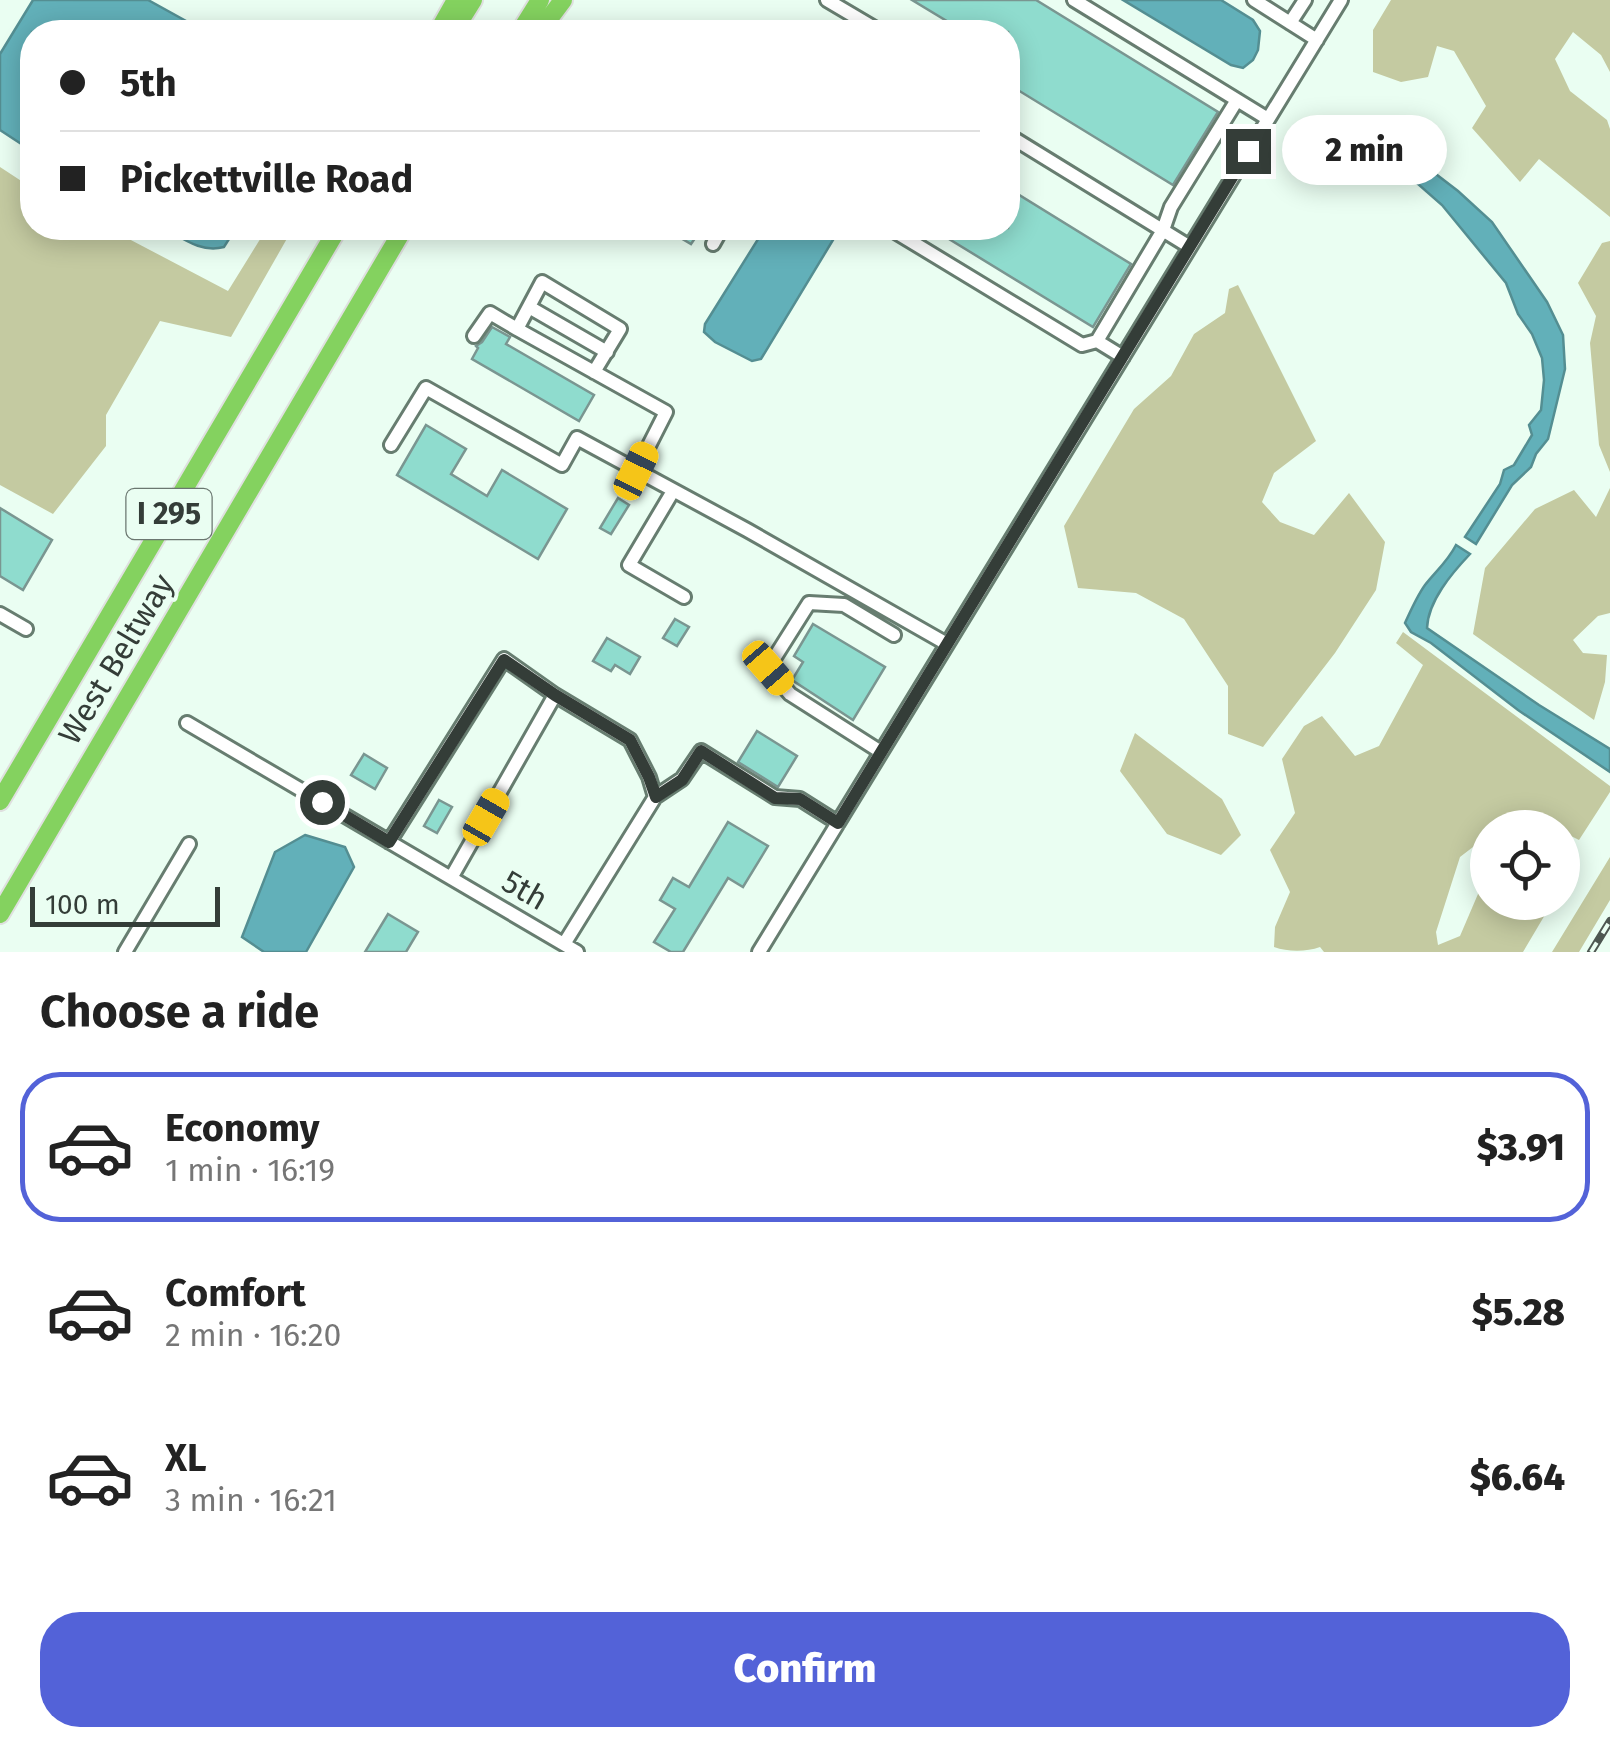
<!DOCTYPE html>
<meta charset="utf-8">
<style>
body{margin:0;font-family:"Fira Sans",sans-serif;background:#f2f2f2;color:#222;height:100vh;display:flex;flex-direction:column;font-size:38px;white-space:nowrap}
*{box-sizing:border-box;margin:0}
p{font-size:32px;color:#767676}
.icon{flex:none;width:55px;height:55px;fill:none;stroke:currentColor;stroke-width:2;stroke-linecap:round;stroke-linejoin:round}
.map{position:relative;height:952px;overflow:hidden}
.side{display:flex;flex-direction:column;background:#fff;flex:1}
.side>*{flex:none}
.top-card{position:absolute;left:20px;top:20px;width:1000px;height:220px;border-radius:40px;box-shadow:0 5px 25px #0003;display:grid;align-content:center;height:220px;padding:0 40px;background:#fff}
.tools{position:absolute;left:1470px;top:810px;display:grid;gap:20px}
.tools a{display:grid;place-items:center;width:110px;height:110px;border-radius:50%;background:#fff;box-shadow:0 5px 25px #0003;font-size:50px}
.scale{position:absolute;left:30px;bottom:25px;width:190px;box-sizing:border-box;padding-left:10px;border:5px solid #343d38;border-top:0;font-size:28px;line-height:35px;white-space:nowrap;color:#343d38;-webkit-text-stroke:8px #eafef2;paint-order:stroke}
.end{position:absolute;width:45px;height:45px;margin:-22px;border:12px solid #343d38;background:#fff;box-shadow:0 0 0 5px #fff}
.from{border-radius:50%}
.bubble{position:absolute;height:70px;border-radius:35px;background:#fff;box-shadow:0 5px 25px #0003;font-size:32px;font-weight:800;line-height:70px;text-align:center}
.car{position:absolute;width:30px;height:60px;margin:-30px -15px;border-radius:12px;box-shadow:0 0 8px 2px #0007;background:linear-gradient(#f5c518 24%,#345 0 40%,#f5c518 0 76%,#345 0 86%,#f5c518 0)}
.top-card b{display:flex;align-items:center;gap:35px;height:95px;font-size:38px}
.top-card b+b{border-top:2px solid #e0e0e0}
.top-card i{width:25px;height:25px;background:#222}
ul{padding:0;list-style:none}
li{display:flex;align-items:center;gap:30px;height:150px;margin:0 20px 15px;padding:0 20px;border:5px solid transparent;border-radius:40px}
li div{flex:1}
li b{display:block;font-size:38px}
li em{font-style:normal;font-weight:800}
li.selected{border-color:#5362d8}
li>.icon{width:90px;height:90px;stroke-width:1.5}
h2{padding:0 40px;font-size:45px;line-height:120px}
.action{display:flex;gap:20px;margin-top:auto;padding:20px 40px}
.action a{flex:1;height:115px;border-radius:40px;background:#5362d8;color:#fff;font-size:40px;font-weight:800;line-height:115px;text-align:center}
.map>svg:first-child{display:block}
.green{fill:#c4caa1}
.water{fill:#62b0b9;stroke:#548e92;stroke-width:2.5}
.building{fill:#8fdcce;stroke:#7a9691;stroke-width:2.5}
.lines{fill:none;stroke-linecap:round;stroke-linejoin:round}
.minor-casing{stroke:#677d70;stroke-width:18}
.highway-casing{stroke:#dfe0df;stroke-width:22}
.minor{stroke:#fff;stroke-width:12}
.highway{stroke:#84d25f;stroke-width:18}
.rail-casing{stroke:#4d5751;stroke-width:8}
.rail{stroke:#eafef2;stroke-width:4;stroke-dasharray:11;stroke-linecap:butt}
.route{stroke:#343d38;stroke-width:12}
.labels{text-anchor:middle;stroke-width:8;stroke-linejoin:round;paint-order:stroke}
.shield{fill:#eafef2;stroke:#6b7770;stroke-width:2.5}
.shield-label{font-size:30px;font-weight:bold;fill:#343d38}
.street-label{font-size:32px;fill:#343d38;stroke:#eafef2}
</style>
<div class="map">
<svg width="1610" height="952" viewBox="0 0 1610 952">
<rect width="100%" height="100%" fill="#eafef2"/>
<path class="green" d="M1391,0H1610V72L1601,55L1573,32L1555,59L1570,91L1607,120L1610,129V217L1539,159L1520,182L1472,128L1486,106L1454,51L1437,46L1428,77L1401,82L1373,72V30Z
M0,167L32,188V228H108L228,291L267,228H293L231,337L160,321L106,415V446L53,514L0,485Z
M1610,241V472L1599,445L1590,343L1596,316L1578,283L1602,243Z
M1238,285L1316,441L1274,473L1262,502L1280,522L1314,535L1349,493L1385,542L1376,590L1335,653L1263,747L1228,734V686L1184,619L1136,593L1078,588L1064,526L1134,409L1171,376L1194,334L1225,313L1229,289Z
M1610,488V613L1598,616L1573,640L1583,653L1607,655L1605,682L1594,720L1473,634L1485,568L1535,509L1574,490L1596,517Z
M1403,632L1610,786V792L1579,840L1563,832L1562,828L1552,827L1541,822L1538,827L1488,828L1487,840L1486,837L1460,857L1436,932L1438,945L1460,936L1487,873L1488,902L1552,903L1523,952H1324L1320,947C1306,952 1288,952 1274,947L1275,927L1290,892L1270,850L1295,813L1282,759L1304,726L1322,716L1355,756L1379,746L1423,665L1396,643Z
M1135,733L1222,799L1241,835L1221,855L1167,834L1120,771Z
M1610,857V900L1579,952H1552Z"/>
<path class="water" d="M33,0H148L206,32H32V151L0,130V54Z
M1123,0H1221L1253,20L1260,31L1258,50L1253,60L1243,68L1231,65Z
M1368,122L1458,191L1492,222L1547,302L1563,335L1565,369L1548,439L1536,454L1531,467L1512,485L1476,544L1465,537L1500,484L1504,470L1514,465L1532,435L1529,425L1541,410L1544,380L1542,358L1532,334L1518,314L1506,283L1442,205L1360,133Z
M164,228H236L224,247C201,253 184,239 164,228Z
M765,228H835L836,235L761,359L752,361L715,342L704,332L705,324Z
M1456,545L1470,554C1452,573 1428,601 1427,628L1539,705L1610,749V772L1518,710L1431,643L1411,632L1405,623C1411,610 1417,596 1425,585C1436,571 1448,561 1456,545Z
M305,835L345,847L354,867L306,952H264L242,937L275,852Z"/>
<path class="building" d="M912,0H1036L1218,112L1173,185L1008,84V32H965Z
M1008,188L1131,264L1093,327L931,228H1008Z
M664,228H702L691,244Z
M492,327L510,337L506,344L594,395L579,421L472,359L478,348L476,346L482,342Z
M426,425L466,449L451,474L487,496L502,470L567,509L538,559L397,475Z
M618,498L629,505L611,534L600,528Z
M0,508L52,540L23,590L0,576Z
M675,619L689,627L677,646L663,638Z
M813,624L885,667L853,720L792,680L803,662L794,656Z
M607,638L640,657L630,674L615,665L611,671L593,661Z
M757,731L797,756L778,787L738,762Z
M364,754L387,768L375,789L351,775Z
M439,800L452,807L437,833L424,826Z
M728,822L768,846L743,887L728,878L683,952H671L654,942L675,909L660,900L673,878L689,887Z
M388,914L418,932L406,952H365Z"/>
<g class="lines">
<defs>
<path id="minor" d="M827,0L881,32
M1074,0L1268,119
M1254,0L1317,40
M1290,23L1305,0
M1008,135L1190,247
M889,228L1082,345L1097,341L1123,357
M713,244L722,228
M529,307L607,352
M474,336L490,313L517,329
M1097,341L1163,230L1171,207L1237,100
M594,372L620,329L542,282L517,329L666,412L636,471
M391,445L426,388L562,465L577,438L747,530L947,644
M673,491L629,565L684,597
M0,614L26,629
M187,723L577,952
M881,752L790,694L768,668L809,603L844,605L894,635
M655,797L682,779L701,751L775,797L800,799L838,823
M389,842L504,659L555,695L630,740L649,777L655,797L564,944
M451,878L555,695
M125,952L189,844
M759,952L1341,0"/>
<path id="highway" d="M438,32L456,0
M453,32L473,0
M520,32L540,0
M539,32L563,0
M0,801L338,228
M0,914L404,228"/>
</defs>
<use href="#minor" class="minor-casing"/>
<use href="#highway" class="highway-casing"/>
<use href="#minor" class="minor"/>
<use href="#highway" class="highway"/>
<defs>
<path id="rail" d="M1591,952L1610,921"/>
</defs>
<use href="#rail" class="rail-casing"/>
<use href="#rail" class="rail"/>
</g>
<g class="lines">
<path class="route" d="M322,802L389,842L504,660L555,695L630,740L649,777L656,797L682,780L701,751L775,798L800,799L838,823L1248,151"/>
</g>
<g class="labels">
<rect class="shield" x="126.5" y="489" width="85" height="50" rx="8"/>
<g class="shield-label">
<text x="169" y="524">I 295</text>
</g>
<g class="street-label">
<text transform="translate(116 659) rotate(-59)" y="11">West Beltway</text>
<text transform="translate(525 890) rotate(30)" y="11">5th</text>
</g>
</g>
</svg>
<div class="tools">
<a><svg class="icon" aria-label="locate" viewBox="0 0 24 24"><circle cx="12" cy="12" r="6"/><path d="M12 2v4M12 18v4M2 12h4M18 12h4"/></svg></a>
</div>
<div class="scale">100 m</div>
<i class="end from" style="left:322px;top:802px"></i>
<i class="end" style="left:1248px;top:151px"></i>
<div class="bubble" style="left:1282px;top:115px;width:165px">2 min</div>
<i class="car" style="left:636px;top:471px;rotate:26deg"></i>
<i class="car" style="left:768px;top:668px;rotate:139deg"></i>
<i class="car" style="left:486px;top:817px;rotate:30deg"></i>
<div class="top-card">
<b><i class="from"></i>5th</b>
<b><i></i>Pickettville Road</b>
</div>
</div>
<section class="side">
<h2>Choose a ride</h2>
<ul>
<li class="selected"><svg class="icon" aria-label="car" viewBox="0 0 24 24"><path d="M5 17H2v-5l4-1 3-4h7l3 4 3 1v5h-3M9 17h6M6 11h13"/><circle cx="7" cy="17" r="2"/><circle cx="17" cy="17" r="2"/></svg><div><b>Economy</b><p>1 min · 16:19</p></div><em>$3.91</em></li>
<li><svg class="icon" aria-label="car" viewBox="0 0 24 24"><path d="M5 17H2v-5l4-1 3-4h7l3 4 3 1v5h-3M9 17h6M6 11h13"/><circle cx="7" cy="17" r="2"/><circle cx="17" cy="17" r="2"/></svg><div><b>Comfort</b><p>2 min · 16:20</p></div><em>$5.28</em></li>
<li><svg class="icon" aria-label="car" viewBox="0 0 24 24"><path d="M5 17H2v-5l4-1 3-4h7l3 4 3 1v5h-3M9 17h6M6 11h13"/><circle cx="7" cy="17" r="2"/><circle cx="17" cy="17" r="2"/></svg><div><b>XL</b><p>3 min · 16:21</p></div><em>$6.64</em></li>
</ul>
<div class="action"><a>Confirm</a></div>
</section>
